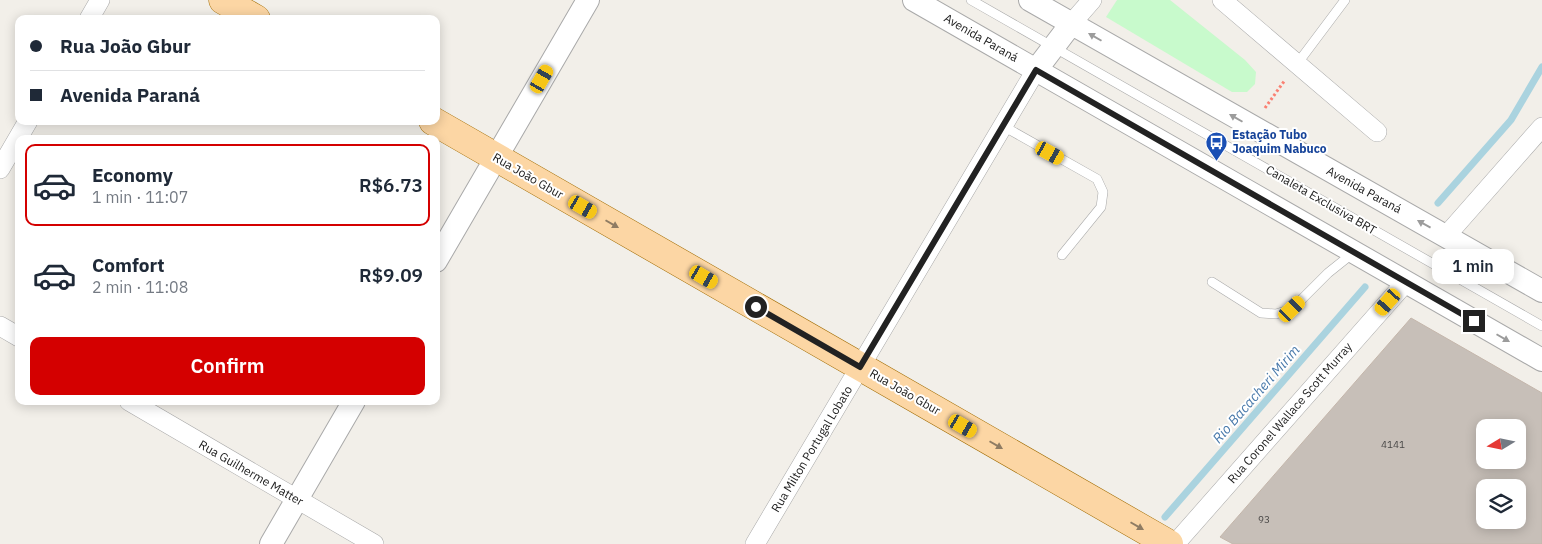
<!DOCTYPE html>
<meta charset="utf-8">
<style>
body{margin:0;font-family:"IBM Plex Sans",sans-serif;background:#f2f2f3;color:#1f2937;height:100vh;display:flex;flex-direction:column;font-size:19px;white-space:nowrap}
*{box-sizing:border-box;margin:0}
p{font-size:16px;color:#747a83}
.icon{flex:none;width:28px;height:28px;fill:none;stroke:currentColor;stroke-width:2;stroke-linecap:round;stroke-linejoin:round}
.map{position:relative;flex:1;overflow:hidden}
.sheet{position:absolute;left:15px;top:135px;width:425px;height:270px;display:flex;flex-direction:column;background:#fff;border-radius:10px;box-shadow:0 2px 12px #0003}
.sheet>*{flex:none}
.guide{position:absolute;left:15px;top:15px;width:425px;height:110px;border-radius:10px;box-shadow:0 2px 12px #0003;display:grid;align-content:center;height:110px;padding:0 15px;background:#fff}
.needle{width:32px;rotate:260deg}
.controls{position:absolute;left:1476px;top:419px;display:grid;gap:10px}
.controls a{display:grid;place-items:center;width:50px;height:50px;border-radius:10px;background:#fff;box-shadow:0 2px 12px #0003;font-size:25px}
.end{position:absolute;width:22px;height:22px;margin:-11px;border:6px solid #222;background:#fff;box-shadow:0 0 0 2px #fff}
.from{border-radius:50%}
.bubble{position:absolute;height:35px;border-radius:10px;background:#fff;box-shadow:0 2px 12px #0003;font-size:16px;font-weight:600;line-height:35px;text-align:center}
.car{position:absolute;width:15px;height:30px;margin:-15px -8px;border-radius:6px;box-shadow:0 0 4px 1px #0007;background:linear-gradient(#f5c518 24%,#345 0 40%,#f5c518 0 76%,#345 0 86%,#f5c518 0)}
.guide b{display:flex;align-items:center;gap:18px;height:48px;font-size:19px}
.guide b+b{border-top:1px solid #e0e1e3}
.guide i{width:12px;height:12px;background:#1f2937}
ul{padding:9px 0 0;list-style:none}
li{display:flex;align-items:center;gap:15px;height:82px;margin:0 10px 8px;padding:0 5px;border:2px solid transparent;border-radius:10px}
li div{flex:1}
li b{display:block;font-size:19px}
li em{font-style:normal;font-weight:600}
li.on{border-color:#d40000}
li>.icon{width:45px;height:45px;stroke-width:1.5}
.cta{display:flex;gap:10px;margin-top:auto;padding:10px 15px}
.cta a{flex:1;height:58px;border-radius:10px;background:#d40000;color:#fff;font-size:20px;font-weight:600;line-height:58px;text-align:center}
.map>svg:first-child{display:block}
.park{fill:#c8facc}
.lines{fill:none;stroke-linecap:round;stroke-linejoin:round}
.stream{stroke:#aad3df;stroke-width:7}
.building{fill:#c7bfb8;stroke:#c4b6ab;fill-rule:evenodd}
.service-casing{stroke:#a9a9a9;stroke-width:10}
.minor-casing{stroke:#a9a9a9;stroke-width:20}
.tertiary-casing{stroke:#a9a9a9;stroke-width:24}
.primary-casing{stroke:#a06b00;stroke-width:29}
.path{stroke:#fa8072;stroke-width:3;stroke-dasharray:2.5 2.5;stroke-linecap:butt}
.service{stroke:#fff;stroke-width:9}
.minor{stroke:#fff;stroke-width:19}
.tertiary{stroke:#fff;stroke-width:22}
.primary{stroke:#fcd6a4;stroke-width:28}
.oneway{fill:#9c9c9c}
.oneway2{fill:#8f7c63}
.route{stroke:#222;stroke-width:6}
.labels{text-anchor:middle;stroke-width:4;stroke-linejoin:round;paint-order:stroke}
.number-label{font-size:10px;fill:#4b4948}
.street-label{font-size:12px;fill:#222;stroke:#fff}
.transit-label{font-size:12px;font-weight:bold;fill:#164399;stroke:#fff;text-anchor:start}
.water-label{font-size:14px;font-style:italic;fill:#4a7aab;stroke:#fff}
</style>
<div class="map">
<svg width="1542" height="544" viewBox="0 0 1542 544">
<rect width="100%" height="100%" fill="#f2efe9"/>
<path class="park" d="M1117,0H1170L1245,60L1256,72L1255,84L1247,92H1232L1106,17Z"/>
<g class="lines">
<path class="stream" d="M1438,203L1511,120L1542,67
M1165,517L1365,287"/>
</g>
<path class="building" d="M1411,318L1542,393V544H1233L1220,537ZM1485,428H1518V460H1485ZM1485,488H1518V520H1485Z"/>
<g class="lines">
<defs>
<path id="service" d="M971,0L1542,326
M1297,64L1345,0
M1003,126L1097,179L1103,192L1101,207L1062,255
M1212,282L1261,313L1276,314L1292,309L1328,273L1353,253"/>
<path id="minor" d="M1222,0L1377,132
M89,19L100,0
M1071,24L1092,0
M0,169L28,121
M1446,236L1542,127
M0,326L19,337
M129,401L374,544
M755,544L1036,70
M1175,544L1406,282"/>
<path id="tertiary" d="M914,0L1542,360
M1030,0L1542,291
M1036,70L1071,24
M436,261L588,0
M271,544L354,401"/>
<path id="primary" d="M223,0L256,19
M433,121L1169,544"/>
</defs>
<use href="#service" class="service-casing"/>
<use href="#minor" class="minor-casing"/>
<use href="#tertiary" class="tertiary-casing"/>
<use href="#primary" class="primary-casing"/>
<path class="path" d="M1265,108L1285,80"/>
<use href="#service" class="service"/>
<use href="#minor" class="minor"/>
<use href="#tertiary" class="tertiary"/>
<use href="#primary" class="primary"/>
</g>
<defs><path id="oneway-solid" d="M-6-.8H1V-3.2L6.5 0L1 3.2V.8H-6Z" transform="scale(1.25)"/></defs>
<g class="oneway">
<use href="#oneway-solid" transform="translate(1095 37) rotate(-150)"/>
<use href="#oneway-solid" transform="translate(1236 118) rotate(-150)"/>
<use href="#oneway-solid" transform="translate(1424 224) rotate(-151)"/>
<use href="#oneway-solid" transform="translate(1503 338) rotate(30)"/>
</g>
<g class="oneway2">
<use href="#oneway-solid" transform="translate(612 224) rotate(30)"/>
<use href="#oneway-solid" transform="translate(996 445) rotate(30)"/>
<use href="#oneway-solid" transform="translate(1137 526) rotate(30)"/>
</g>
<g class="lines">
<path class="route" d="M756,307L860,367L1036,70L1474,321"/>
</g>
<defs>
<symbol id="bus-pin" viewBox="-11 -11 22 30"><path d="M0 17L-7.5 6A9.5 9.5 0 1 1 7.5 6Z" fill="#1a4fb4" stroke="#fff"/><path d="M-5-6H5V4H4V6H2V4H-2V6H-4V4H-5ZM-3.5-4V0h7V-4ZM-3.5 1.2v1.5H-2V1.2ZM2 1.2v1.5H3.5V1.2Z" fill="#fff"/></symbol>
</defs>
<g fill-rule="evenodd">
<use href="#bus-pin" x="1204" y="130" width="25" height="34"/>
</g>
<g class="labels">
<g class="number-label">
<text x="1393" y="448">4141</text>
<text x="1264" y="523">93</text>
</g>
<g class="street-label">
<text transform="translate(981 38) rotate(30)" y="4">Avenida Paraná</text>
<text transform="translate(528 176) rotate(30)" y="4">Rua João Gbur</text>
<text transform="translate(1364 190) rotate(29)" y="4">Avenida Paraná</text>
<text transform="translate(1321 200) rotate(30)" y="4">Canaleta Exclusiva BRT</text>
<text transform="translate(905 392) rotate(30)" y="4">Rua João Gbur</text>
<text transform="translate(1290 413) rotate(-49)" y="4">Rua Coronel Wallace Scott Murray</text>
<text transform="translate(812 449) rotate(-59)" y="4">Rua Milton Portugal Lobato</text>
<text transform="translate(251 473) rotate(30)" y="4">Rua Guilherme Matter</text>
</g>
<g class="transit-label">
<text x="1232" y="139">Estação Tubo<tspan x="1232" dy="14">Joaquim Nabuco</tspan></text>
</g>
<g class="water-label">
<text transform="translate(1256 394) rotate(-49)" y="5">Rio Bacacheri Mirim</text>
</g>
</g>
</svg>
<div class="controls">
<a><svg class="needle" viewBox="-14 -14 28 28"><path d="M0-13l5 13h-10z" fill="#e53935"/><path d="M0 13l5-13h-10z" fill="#747a83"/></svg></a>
<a><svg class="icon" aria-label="layers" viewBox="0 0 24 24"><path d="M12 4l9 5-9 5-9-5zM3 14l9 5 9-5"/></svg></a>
</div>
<i class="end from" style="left:756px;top:307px"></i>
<i class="end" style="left:1474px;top:321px"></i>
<div class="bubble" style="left:1432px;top:249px;width:82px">1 min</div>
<i class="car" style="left:542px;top:79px;rotate:30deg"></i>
<i class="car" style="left:1050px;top:153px;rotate:119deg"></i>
<i class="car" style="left:583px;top:207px;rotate:120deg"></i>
<i class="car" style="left:704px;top:277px;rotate:120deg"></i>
<i class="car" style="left:1388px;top:302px;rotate:221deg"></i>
<i class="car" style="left:1292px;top:309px;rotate:46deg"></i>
<i class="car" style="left:963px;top:426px;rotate:120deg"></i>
<div class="guide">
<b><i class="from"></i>Rua João Gbur</b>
<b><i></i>Avenida Paraná</b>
</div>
<section class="sheet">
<ul>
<li class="on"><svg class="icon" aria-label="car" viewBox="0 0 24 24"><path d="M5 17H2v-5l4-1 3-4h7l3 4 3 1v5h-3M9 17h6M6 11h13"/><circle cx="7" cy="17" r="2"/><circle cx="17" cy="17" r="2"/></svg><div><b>Economy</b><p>1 min · 11:07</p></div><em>R$6.73</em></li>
<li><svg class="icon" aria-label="car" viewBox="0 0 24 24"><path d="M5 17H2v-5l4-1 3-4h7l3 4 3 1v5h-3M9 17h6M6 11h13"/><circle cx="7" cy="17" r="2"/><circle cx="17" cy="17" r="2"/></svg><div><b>Comfort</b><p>2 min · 11:08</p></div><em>R$9.09</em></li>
</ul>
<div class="cta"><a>Confirm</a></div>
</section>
</div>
